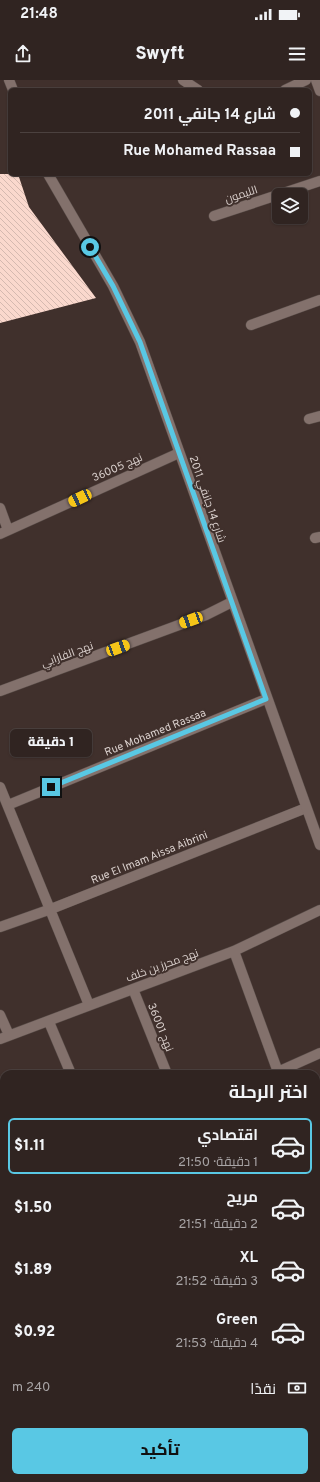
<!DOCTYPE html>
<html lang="ar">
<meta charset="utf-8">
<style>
body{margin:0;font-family:Overpass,Cairo,sans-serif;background:#382c2a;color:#f1f3f6;direction:rtl;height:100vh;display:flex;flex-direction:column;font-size:15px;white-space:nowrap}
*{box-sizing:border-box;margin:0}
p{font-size:13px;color:#a8a4a5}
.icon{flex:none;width:22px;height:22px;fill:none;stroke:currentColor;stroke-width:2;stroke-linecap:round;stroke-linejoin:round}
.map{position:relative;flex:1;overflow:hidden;direction:ltr}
.details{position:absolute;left:0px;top:990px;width:320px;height:412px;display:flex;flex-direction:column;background:#302421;border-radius:12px 12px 0 0;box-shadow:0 1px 3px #0004,0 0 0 1px #4b413f;direction:rtl}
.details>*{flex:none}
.hud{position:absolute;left:8px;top:8px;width:304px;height:88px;border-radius:6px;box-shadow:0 1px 3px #0004,0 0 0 1px #4b413f;direction:rtl;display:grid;align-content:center;height:88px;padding:0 12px;background:#302421}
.buttons{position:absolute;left:272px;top:108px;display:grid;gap:8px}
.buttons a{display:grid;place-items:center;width:36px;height:36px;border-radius:6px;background:#302421;box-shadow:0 1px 3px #0004,0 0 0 1px #4b413f;font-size:20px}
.end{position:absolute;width:18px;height:18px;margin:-9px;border:5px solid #59c8e4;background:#111;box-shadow:0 0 0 2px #111}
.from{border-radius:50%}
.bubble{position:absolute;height:28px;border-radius:6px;background:#302421;box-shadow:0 1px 3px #0004,0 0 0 1px #4b413f;font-size:13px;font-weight:800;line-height:28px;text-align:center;direction:rtl}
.car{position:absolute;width:12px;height:24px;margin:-12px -6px;border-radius:5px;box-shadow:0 0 3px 1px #0007;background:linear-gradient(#f5c518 24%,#345 0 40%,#f5c518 0 76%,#345 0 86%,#f5c518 0)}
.hud b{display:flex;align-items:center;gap:14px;height:38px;font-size:15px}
.hud b+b{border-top:1px solid #4b413f}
.hud i{width:10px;height:10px;background:#f1f3f6}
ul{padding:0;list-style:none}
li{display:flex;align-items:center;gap:12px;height:56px;margin:0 8px 6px;padding:0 4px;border:2px solid transparent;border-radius:6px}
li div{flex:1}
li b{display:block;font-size:15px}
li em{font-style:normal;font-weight:800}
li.on{border-color:#59c8e4}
li>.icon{width:36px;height:36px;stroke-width:1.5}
h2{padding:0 12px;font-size:18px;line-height:48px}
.pay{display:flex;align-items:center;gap:10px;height:44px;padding:0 12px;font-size:15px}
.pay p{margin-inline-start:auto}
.cta{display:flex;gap:8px;margin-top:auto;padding:8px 12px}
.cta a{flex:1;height:46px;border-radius:6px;background:#59c8e4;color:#111;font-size:16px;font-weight:800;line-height:46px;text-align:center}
.status{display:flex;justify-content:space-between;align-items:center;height:28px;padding:0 20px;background:#302421;direction:ltr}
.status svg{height:11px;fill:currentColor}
header{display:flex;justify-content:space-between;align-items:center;height:52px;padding:0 12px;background:#302421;font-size:18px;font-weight:800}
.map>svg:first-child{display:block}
.building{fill:url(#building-back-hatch)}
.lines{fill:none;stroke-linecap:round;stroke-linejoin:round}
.street-casing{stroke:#584c48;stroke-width:11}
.secondary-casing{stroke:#584c48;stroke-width:11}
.street{stroke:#83716c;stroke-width:10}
.secondary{stroke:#83716c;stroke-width:10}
.route{stroke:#59c8e4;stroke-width:5}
.labels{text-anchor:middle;stroke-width:4;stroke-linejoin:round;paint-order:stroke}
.street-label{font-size:11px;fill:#dad0cd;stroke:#40302c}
</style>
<div class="status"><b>21:48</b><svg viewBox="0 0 49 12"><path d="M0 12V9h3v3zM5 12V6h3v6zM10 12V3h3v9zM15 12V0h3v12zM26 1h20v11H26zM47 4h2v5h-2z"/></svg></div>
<header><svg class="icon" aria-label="menu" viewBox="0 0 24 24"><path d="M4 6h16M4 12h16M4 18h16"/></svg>Swyft<svg class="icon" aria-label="share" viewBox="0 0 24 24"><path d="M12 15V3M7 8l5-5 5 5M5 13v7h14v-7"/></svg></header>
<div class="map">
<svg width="320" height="1402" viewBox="0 0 320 1402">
<defs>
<pattern id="building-back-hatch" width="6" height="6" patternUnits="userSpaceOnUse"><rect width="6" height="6" fill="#fad8cd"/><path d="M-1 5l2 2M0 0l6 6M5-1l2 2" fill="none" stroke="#d5b9b0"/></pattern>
</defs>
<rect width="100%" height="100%" fill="#40302c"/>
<path class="building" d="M0,94H18L29,127L96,218L0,243Z"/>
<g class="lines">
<defs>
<path id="street" d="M183,0L198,10
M316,0L320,11
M285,10L306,0
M214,136L320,101
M251,245L320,220
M309,339L320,336
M0,428L8,450
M0,454L179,373
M315,458L320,457
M0,611L206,535L232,522
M0,707L89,925
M8,725L266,619
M0,847L51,829L306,728
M234,871L278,992
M133,909L167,994
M0,935L9,955
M49,942L71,994
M0,959L234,871L320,830
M273,994L320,973
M0,1210L4,1220"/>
<path id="secondary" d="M9,0L13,10
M48,94L113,206L140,262L320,765
M316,1139L320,1137
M0,1240L4,1238"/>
</defs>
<use href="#street" class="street-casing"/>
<use href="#secondary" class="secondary-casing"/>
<use href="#street" class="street"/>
<use href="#secondary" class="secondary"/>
</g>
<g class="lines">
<path class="route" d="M51,707L266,619L140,262L113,206L90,167"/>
</g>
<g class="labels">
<g class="street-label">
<text transform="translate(241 114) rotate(-18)" y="4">الليمون</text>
<text transform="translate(117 387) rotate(-24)" y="4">نهج 36005</text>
<text transform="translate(208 419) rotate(71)" y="4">شارع 14 جانفي 2011</text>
<text transform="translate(67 574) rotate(-20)" y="4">نهج الفارابي</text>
<text transform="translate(155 652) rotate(-22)" y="4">Rue Mohamed Rassaa</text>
<text transform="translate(149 777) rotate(-22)" y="4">Rue El Imam Aissa Aibrini</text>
<text transform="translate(162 885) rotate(-20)" y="4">نهج محرز بن خلف</text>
<text transform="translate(161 947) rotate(68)" y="4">نهج 36001</text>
</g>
</g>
</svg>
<div class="buttons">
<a><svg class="icon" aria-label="layers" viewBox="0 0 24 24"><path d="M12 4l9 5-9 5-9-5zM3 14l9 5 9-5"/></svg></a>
</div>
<i class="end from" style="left:90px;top:167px"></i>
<i class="end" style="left:51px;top:707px"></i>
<div class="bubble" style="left:10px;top:649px;width:82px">1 دقيقة</div>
<i class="car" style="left:80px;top:418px;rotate:245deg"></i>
<i class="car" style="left:191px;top:540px;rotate:250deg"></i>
<i class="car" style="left:118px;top:568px;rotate:70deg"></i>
<div class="hud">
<b><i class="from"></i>شارع 14 جانفي 2011</b>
<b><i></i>Rue Mohamed Rassaa</b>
</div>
<section class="details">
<h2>اختر الرحلة</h2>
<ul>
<li class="on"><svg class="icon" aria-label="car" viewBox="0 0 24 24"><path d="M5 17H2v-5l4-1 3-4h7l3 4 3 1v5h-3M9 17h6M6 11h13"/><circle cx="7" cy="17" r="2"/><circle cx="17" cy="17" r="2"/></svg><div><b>اقتصادي</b><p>1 دقيقة · 21:50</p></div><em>$1.11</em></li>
<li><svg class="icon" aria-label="car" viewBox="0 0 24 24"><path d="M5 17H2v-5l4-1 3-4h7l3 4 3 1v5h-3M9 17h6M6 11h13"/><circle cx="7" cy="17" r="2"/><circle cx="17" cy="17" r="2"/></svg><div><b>مريح</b><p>2 دقيقة · 21:51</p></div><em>$1.50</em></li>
<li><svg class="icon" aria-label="car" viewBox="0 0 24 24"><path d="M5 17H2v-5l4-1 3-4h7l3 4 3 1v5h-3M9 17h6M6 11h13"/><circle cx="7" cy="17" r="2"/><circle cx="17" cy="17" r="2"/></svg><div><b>XL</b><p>3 دقيقة · 21:52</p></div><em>$1.89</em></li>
<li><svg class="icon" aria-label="car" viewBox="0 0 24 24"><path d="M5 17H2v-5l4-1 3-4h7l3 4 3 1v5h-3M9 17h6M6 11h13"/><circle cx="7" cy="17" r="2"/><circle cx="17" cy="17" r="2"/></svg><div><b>Green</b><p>4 دقيقة · 21:53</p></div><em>$0.92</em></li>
</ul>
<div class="pay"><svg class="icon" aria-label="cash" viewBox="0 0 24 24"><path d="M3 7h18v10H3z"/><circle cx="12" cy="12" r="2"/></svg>نقدًا<p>240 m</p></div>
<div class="cta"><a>تأكيد</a></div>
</section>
</div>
